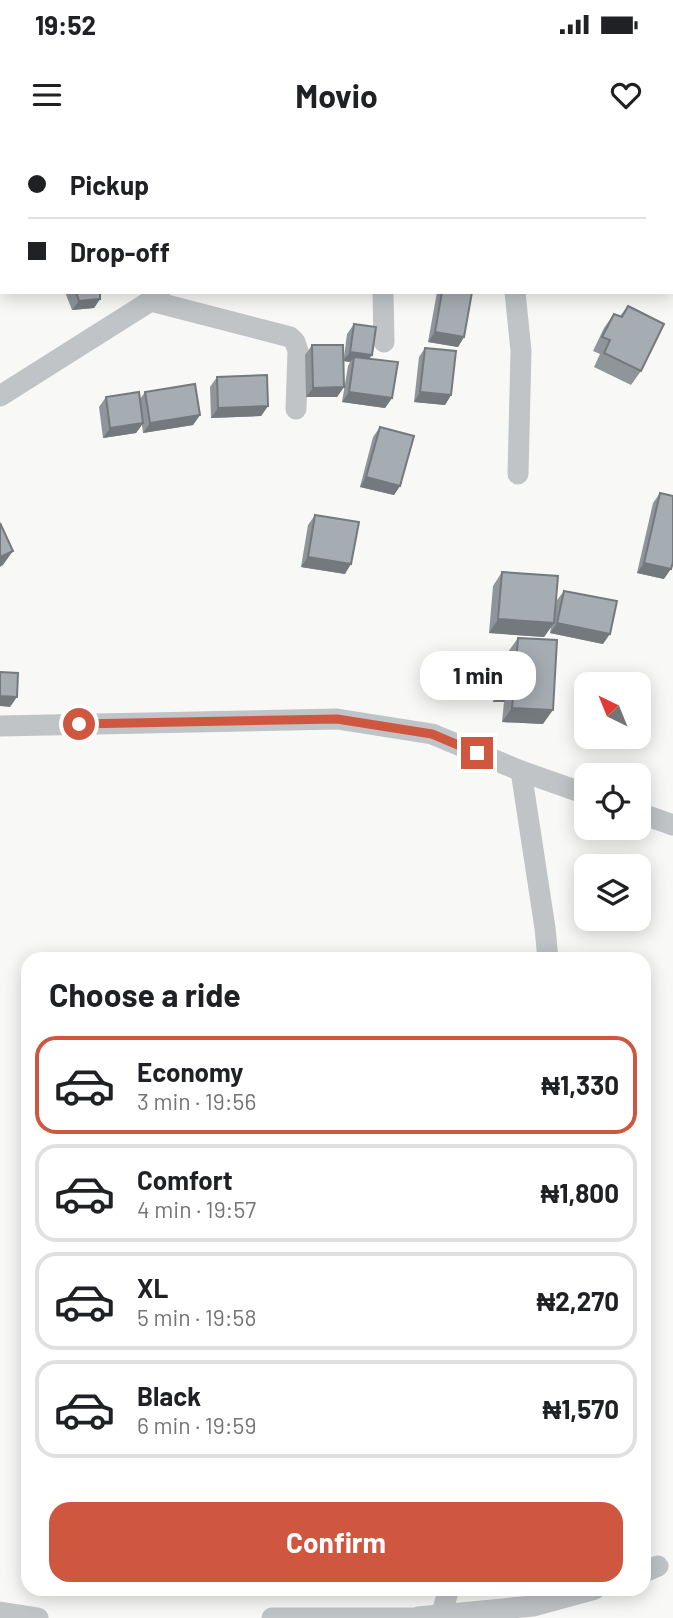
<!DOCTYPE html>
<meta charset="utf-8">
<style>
body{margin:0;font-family:Barlow,sans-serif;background:#f6f6f6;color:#202124;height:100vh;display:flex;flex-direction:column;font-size:26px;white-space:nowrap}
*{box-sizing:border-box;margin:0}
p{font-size:23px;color:#757577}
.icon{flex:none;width:38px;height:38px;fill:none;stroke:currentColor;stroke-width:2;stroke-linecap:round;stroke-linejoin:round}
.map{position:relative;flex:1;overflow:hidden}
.side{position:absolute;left:21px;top:812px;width:630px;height:644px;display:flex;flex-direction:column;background:#fff;border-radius:21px;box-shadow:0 4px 18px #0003}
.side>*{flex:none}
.hud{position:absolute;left:0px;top:0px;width:674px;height:154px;box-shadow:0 4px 18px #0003;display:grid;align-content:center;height:154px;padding:0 28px;background:#fff}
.needle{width:46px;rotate:317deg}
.tools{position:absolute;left:574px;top:532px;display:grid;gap:14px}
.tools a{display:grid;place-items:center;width:77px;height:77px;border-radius:14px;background:#fff;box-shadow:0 4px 18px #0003;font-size:35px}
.end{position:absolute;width:32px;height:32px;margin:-16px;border:9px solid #cf5740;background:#fff;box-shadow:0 0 0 4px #fff}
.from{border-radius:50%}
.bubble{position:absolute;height:49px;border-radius:21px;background:#fff;box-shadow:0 4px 18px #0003;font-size:23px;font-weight:700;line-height:49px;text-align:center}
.hud b{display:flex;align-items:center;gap:24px;height:66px;font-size:26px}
.hud b+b{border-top:2px solid #e0e0e0}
.hud i{width:18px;height:18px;background:#202124}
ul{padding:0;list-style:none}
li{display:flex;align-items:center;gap:21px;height:98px;margin:0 14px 10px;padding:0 14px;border:4px solid #e0e0e0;border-radius:21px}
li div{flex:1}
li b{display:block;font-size:26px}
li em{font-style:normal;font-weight:700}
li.on{border-color:#cf5740}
li>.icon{width:63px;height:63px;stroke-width:1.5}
h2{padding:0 28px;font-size:32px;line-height:84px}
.primary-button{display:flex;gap:14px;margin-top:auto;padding:14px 28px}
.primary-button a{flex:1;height:80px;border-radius:21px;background:#cf5740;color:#fff;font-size:28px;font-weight:700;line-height:80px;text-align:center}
.status{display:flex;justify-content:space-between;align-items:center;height:49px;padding:0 35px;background:#fff;direction:ltr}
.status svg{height:19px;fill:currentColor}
header{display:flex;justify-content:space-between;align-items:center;height:91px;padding:0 28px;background:#fff;font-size:32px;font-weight:700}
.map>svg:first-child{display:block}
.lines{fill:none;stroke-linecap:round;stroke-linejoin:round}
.street{stroke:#c0c4c7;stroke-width:21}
.wall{fill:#8f9599}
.shaded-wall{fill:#74797d}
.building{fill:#a6adb2;stroke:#74797d;stroke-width:2}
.route{stroke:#cf5740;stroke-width:9}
</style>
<div class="status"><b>19:52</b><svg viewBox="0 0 49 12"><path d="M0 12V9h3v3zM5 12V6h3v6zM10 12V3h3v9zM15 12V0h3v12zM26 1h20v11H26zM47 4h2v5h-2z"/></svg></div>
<header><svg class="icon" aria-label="menu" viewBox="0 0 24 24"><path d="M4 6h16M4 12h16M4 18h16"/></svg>Movio<svg class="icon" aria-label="heart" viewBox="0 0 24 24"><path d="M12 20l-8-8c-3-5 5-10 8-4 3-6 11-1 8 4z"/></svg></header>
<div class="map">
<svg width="673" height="1478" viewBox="0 0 673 1478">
<rect width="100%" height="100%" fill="#f8f8f6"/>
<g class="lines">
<path class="street" d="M497,0L498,2
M411,2L414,0
M453,2L458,0
M383,152L384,202
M515,152L521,211L518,334
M151,161L290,197L295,202L298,211L296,269
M0,256L160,155
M0,586L337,579L432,594L521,631L586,654
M521,631L545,788L548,819
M639,673L673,685
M644,1432L658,1426
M0,1472L38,1478
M441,1475L449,1449
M418,1477L533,1466L595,1449
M272,1478H421"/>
</g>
<path class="wall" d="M65,152H100V159L94,168L72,170Z
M437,152H472L464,197L458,207L428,202Z
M628,166L641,231L631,245L594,227L600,214L593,211L604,188L614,174L620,176Z
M354,184L369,219L392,258L385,268L342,262L348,226L350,222L344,221V247L337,257H306L305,215L312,205L344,217L347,194Z
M425,208L451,255L445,265L414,262L419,217Z
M217,237L268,266L261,276L211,278L210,247Z
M145,252L200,275L193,285L143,293L142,285L136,293L103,298L99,267L106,257L140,259Z
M380,287L400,346L394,355L360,347L373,297Z
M660,353L664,439L637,433L653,363Z
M315,375L345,434L301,427L308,385Z
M502,432L556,466L557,460L564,451L603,504L550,493L551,487L544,497L489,493L493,446Z
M518,498L543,584L502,582L504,562H493L495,538L504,524H507L508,512Z"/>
<path class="shaded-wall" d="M100,159L94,168L72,170L79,161Z
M435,192L464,197L458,207L428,202Z
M350,212L372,215L365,225L354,217L350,222L343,221Z
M344,247L337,257H306L313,248Z
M349,252L392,258L385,268L342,262Z
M420,252L451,255L445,265L414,262Z
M268,266L261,276L211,278L218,268Z
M200,275L193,285L143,293L150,283Z
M143,283L136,293L103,298L110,288Z
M366,337L400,346L394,355L360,347Z
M13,411L3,425L0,427V417Z
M308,417L351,424L345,434L301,427Z
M644,423L671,429L664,439L637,433Z
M498,479L554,483L544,497L489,493Z
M557,483L610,494L603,504L550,493Z
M503,548H514L504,562H493Z
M0,556L17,557L10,567L0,566Z
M512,568L553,570L543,584L502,582Z"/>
<path class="building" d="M76,152H100V159L79,161Z
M442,152H472L464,197L435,192Z
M628,166L664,184L641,231L604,213L610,200L602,197L614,174L622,177Z
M354,184L376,187L372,215L350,212Z
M312,205H343L344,247L313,248Z
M425,208L456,211L451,255L420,252Z
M354,217L398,222L392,258L349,252Z
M267,235L268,266L218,268L217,237Z
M195,244L200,275L150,283L145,252Z
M139,252L143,283L110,288L106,257Z
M380,287L414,296L400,346L366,337Z
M660,353L673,356V422L671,429L644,423Z
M315,375L359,382L351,424L308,417Z
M0,383L13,411L0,417Z
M502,432L558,436L554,483L498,479Z
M564,451L617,461L610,494L557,483Z
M518,498L557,500L553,570L512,568L514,548H503L504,524L516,525Z
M0,532L18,533L17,557L0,556Z"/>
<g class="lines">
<path class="route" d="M79,584L337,579L432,594L477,613"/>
</g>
</svg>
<div class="tools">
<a><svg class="needle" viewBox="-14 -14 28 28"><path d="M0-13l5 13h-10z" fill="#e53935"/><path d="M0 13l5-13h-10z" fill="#757577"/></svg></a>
<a><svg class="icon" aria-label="locate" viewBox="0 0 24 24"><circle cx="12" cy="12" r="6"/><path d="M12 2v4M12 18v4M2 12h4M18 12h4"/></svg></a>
<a><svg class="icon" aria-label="layers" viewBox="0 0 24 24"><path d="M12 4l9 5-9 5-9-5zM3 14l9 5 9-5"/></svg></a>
</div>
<i class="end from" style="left:79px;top:584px"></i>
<i class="end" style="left:477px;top:613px"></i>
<div class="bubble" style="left:420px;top:511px;width:116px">1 min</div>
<div class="hud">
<b><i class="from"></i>Pickup</b>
<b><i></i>Drop-off</b>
</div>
<section class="side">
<h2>Choose a ride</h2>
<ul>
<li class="on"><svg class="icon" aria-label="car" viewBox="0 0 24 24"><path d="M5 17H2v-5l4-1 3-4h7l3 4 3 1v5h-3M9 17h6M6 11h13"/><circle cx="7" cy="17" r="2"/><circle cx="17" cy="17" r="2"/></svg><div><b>Economy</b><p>3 min · 19:56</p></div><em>₦1,330</em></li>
<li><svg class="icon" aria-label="car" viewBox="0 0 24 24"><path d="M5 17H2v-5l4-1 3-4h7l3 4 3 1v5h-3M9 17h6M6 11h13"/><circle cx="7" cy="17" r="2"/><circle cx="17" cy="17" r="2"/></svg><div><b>Comfort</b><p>4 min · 19:57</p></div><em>₦1,800</em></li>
<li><svg class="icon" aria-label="car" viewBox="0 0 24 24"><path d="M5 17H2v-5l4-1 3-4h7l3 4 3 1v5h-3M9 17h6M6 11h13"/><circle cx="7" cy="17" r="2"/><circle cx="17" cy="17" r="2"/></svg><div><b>XL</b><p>5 min · 19:58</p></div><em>₦2,270</em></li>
<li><svg class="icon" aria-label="car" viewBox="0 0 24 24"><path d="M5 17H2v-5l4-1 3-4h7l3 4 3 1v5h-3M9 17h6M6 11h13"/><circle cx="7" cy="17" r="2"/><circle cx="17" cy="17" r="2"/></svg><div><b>Black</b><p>6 min · 19:59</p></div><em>₦1,570</em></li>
</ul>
<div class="primary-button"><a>Confirm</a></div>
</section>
</div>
